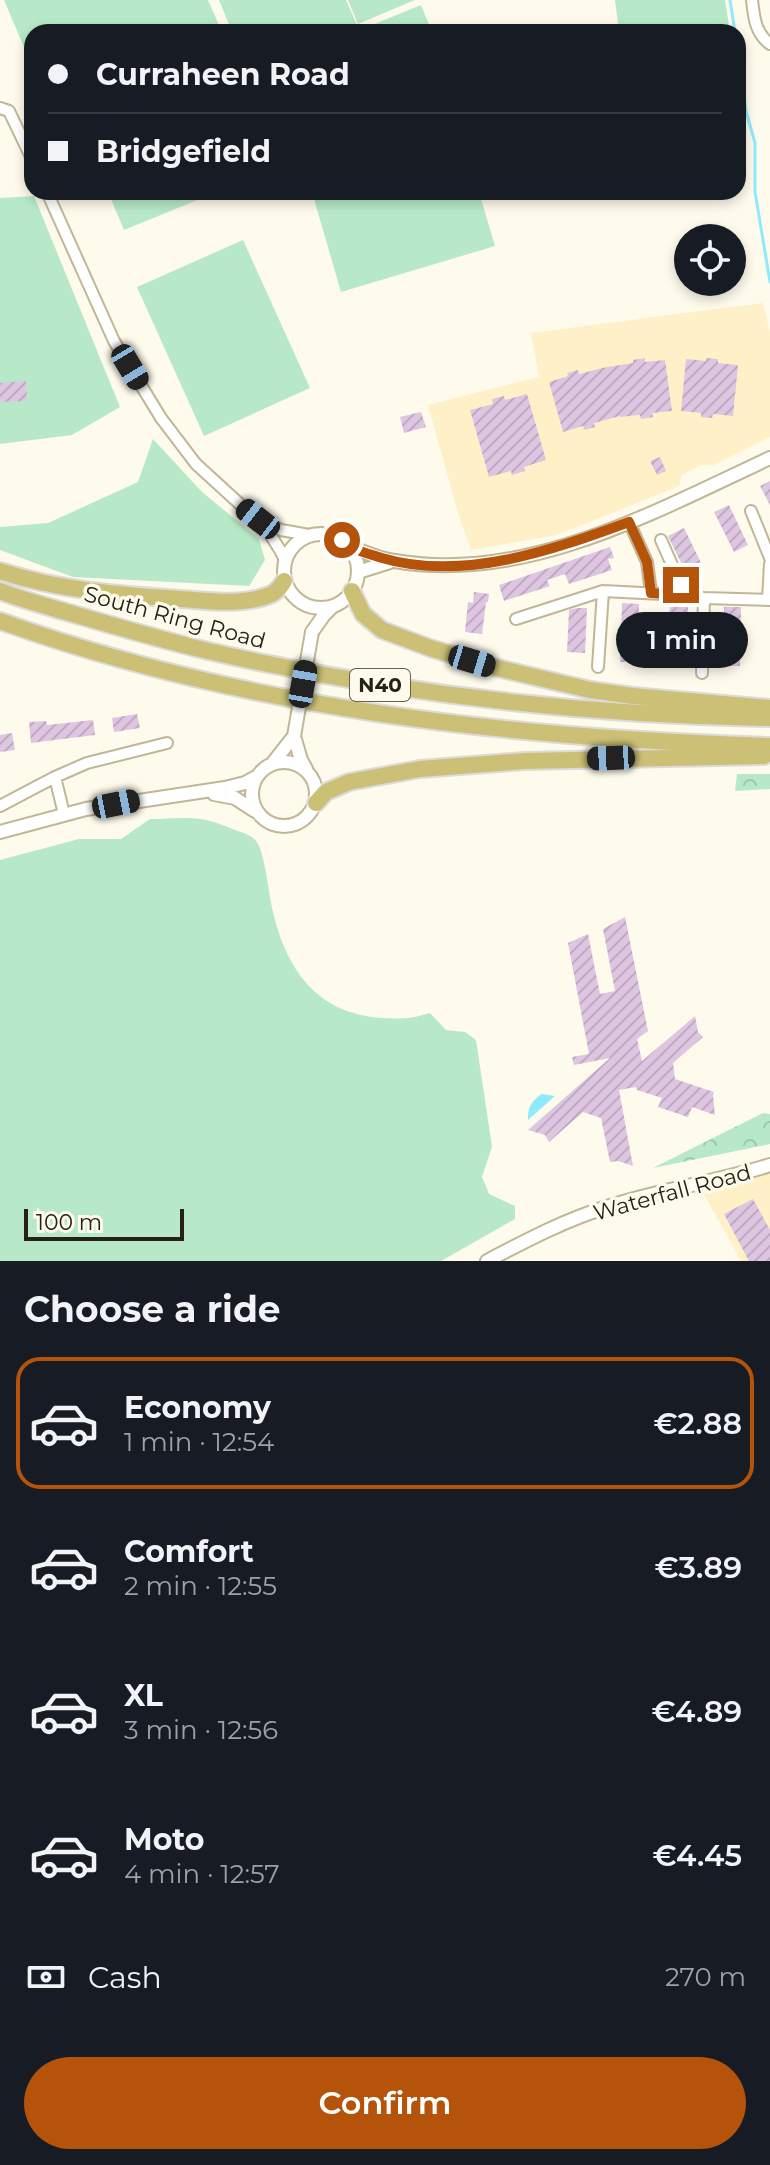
<!DOCTYPE html>
<meta charset="utf-8">
<style>
body{margin:0;font-family:Montserrat,sans-serif;background:#20242c;color:#f1f3f6;height:100vh;display:flex;flex-direction:column;font-size:30px;white-space:nowrap}
*{box-sizing:border-box;margin:0}
p{font-size:26px;color:#9ea1a6}
.icon{flex:none;width:44px;height:44px;fill:none;stroke:currentColor;stroke-width:2;stroke-linecap:round;stroke-linejoin:round}
.map{position:relative;height:1261px;overflow:hidden}
.sheet{display:flex;flex-direction:column;background:#171b24;flex:1}
.sheet>*{flex:none}
.hud{position:absolute;left:24px;top:24px;width:722px;height:176px;border-radius:24px;box-shadow:0 4px 12px #0003;display:grid;align-content:center;height:176px;padding:0 24px;background:#171b24}
.controls{position:absolute;left:674px;top:224px;display:grid;gap:16px}
.controls a{display:grid;place-items:center;width:72px;height:72px;border-radius:50%;background:#171b24;box-shadow:0 4px 12px #0003;font-size:40px}
.scale{position:absolute;left:24px;bottom:20px;width:160px;box-sizing:border-box;padding-left:8px;border:4px solid #252114;border-top:0;font-size:22px;line-height:28px;white-space:nowrap;color:#252114;-webkit-text-stroke:6px #fefaec;paint-order:stroke}
.end{position:absolute;width:36px;height:36px;margin:-18px;border:10px solid #b45309;background:#fff;box-shadow:0 0 0 4px #fff}
.from{border-radius:50%}
.bubble{position:absolute;height:56px;border-radius:28px;background:#171b24;box-shadow:0 4px 12px #0003;font-size:26px;font-weight:600;line-height:56px;text-align:center}
.car{position:absolute;width:24px;height:48px;margin:-24px -12px;border-radius:10px;box-shadow:0 0 6px 2px #0007;background:linear-gradient(#222 24%,#8ab4d8 0 40%,#222 0 76%,#8ab4d8 0 86%,#222 0)}
.hud b{display:flex;align-items:center;gap:28px;height:76px;font-size:30px}
.hud b+b{border-top:2px solid #363941}
.hud i{width:20px;height:20px;background:#f1f3f6}
ul{padding:0;list-style:none}
li{display:flex;align-items:center;gap:24px;height:132px;margin:0 16px 12px;padding:0 8px;border:4px solid transparent;border-radius:24px}
li div{flex:1}
li b{display:block;font-size:30px}
li em{font-style:normal;font-weight:600}
li.selected{border-color:#b45309}
li>.icon{width:72px;height:72px;stroke-width:1.5}
h2{padding:0 24px;font-size:36px;line-height:96px}
.pay{display:flex;align-items:center;gap:20px;height:88px;padding:0 24px;font-size:30px}
.pay p{margin-inline-start:auto}
.primary-button{display:flex;gap:16px;margin-top:auto;padding:16px 24px}
.primary-button a{flex:1;height:92px;border-radius:48px;background:#b45309;color:#fff;font-size:32px;font-weight:600;line-height:92px;text-align:center}
.map>svg:first-child{display:block}
.built{fill:#fef1c7}
.grass{fill:#b7e9c8}
.forest{fill:url(#forest-crowns)}
.water{fill:#8feafc}
.lines{fill:none;stroke-linecap:round;stroke-linejoin:round}
.stream{stroke:#8feafc;stroke-width:3}
.building{fill:url(#building-hatch)}
.minor-casing{stroke:#c1b796;stroke-width:14}
.tertiary-casing{stroke:#c1b796;stroke-width:16}
.trunk-casing{stroke:#dcdbd9;stroke-width:20}
.minor{stroke:#fff;stroke-width:10}
.tertiary{stroke:#fff;stroke-width:12}
.trunk{stroke:#ccc076;stroke-width:16}
.tertiary-bridge-casing{stroke:#c1b796;stroke-width:16;stroke-linecap:butt}
.tertiary-bridge{stroke:#fff;stroke-width:12}
.route{stroke:#b45309;stroke-width:10}
.labels{text-anchor:middle;stroke-width:7;stroke-linejoin:round;paint-order:stroke}
.shield{fill:#fefaec;stroke:#666255;stroke-width:2}
.shield-label{font-size:20px;font-weight:bold;fill:#252114}
.street-label{font-size:22px;fill:#252114;stroke:#fefaec}
</style>
<div class="map">
<svg width="770" height="1261" viewBox="0 0 770 1261">
<defs>
<pattern id="forest-crowns" width="20" height="18" patternUnits="userSpaceOnUse" patternTransform="scale(2)"><rect width="20" height="18" fill="#b7e9c8"/><path d="M2 6a3 3 0 1 1 6 0M12 15a3 3 0 1 1 6 0" fill="none" stroke="#9dc8ab"/></pattern>
<pattern id="building-hatch" width="6" height="6" patternUnits="userSpaceOnUse" patternTransform="scale(2)"><rect width="6" height="6" fill="#dec6e2"/><path d="M-1 1l2-2M0 6l6-6M5 7l2-2" fill="none" stroke="#beaac1"/></pattern>
</defs>
<rect width="100%" height="100%" fill="#fefaec"/>
<path class="built" d="M763,303L770,333V437L714,465H701L682,475L679,486L557,535L471,550L459,516L428,405L539,377L531,333Z
M770,1173V1261H741L704,1194Z"/>
<path class="grass" d="M4,0H208L222,32H32V66Z
M219,0H346L357,25L341,32H232Z
M348,0H415L358,24Z
M615,0H725L730,32H619Z
M421,5L432,32H355Z
M108,192H217L124,230Z
M312,192H479L495,246L341,292Z
M34,196L120,407L72,435L0,444V198Z
M243,240L310,388L204,436L137,287Z
M153,439L202,492L259,539L265,560L249,586L73,577L0,550V527L48,523L138,482Z
M150,819C168,819 189,816 206,820C215,822 225,826 235,830C241,832 252,835 256,841C265,851 269,897 273,912C287,971 318,1014 382,1018C402,1019 411,1019 430,1013L446,1030L465,1032L476,1040L492,1147L482,1177L489,1194L515,1206V1219L441,1261H0V860L79,839H121Z"/>
<path class="forest" d="M737,774H770V789L735,791Z
M763,1113L770,1114V1144L653,1168Z"/>
<path class="water" d="M542,1094L555,1096L528,1120C527,1108 532,1100 542,1094Z"/>
<g class="lines">
<path class="stream" d="M730,0L735,32
M738,52L746,111L755,143V192L770,282"/>
</g>
<path class="building" d="M645,358V362L665,360L672,411L652,413L653,417L641,419L640,415L620,417V416L594,423L595,427L584,430L583,426L563,432L549,382L568,376L567,373L578,370L579,374L602,368L633,363V360Z
M706,358L718,359V363L738,365L733,416L713,414L712,418L701,417V413L681,411L686,359L706,361Z
M26,381L27,401L0,402V383Z
M527,394L546,460L524,467L525,471L512,475L511,471L489,477L470,410L493,404L492,399L504,396L505,400Z
M421,412L426,427L404,433L400,417Z
M660,457L666,471L657,475L650,461Z
M770,481V505L760,486Z
M729,505L748,545L734,552L714,512Z
M684,528L703,567L687,575L668,536Z
M610,547L614,558L608,559L612,570L569,584L565,574L547,580L550,586L504,601L499,585Z
M474,592L489,594L488,602H486L482,634L465,632L468,602L473,603Z
M622,603L639,604L636,662H620Z
M670,606L688,607L685,665L667,664Z
M724,607H741L740,666H724Z
M577,608H587L585,653L567,652L569,610Z
M137,714L140,728L114,732L112,718Z
M93,720L95,735L31,743L29,722L46,721L47,725Z
M12,733L15,750L0,752V735Z
M625,917L648,1031L637,1039L642,1061L695,1016L698,1032L703,1037L673,1063L675,1079L714,1092L713,1095L715,1115L692,1107L688,1117L658,1107L662,1098L637,1090L636,1087L619,1090L633,1166L618,1161L610,1162L601,1118L583,1112L549,1142L545,1135L528,1130L610,1058L574,1065L572,1057L589,1054L568,943L588,934L600,994L615,991L603,929Z
M753,1199L770,1230V1261H749L724,1214Z"/>
<g class="lines">
<defs>
<path id="minor" d="M752,0C754,17 755,33 770,44
M0,108L9,111L32,159
M47,192L114,341L161,418L196,464L266,528L280,550L285,560
M751,511L770,558
M263,522L281,530L309,535
M629,522L647,562L651,593
M661,540L681,585L682,595
M768,600L770,564
M516,619L603,591L682,595L704,598L770,600
M598,667L603,591
M702,673L704,598
M55,777L64,814
M0,806L55,777L87,763L167,743"/>
<path id="tertiary" d="M284 571a37 37 0 1 1 74 0a37 37 0 1 1-74 0Z
M349,546C364,552 379,559 395,561C525,584 656,511 770,458
M358,572L390,562
M312,632L324,615L332,607
M294,736L301,760L306,769
M252 794a32 32 0 1 1 64 0a32 32 0 1 1-64 0Z
M272,764L294,736
M214,794L235,798L255,811
M0,832L86,809L225,788L245,783L256,777
M487,1261C527,1240 567,1219 610,1206C662,1189 717,1182 770,1165"/>
<path id="trunk" d="M0,571C58,590 120,595 181,599C210,601 245,606 272,594C278,590 281,587 284,581
M0,591C22,600 46,606 70,613C114,626 159,639 204,650C389,693 580,715 770,718
M352,591L363,614L382,630L430,648L493,667L590,690L633,696L770,708
M0,621C245,709 511,738 770,746
M316,803L326,792L349,782L420,769L525,761L764,756"/>
</defs>
<use href="#minor" class="minor-casing"/>
<use href="#tertiary" class="tertiary-casing"/>
<use href="#trunk" class="trunk-casing"/>
<use href="#minor" class="minor"/>
<use href="#tertiary" class="tertiary"/>
<use href="#trunk" class="trunk"/>
<defs>
<path id="tertiary-bridge" d="M294,736L312,632"/>
</defs>
<use href="#tertiary-bridge" class="tertiary-bridge-casing"/>
<use href="#tertiary-bridge" class="tertiary-bridge"/>
</g>
<g class="lines">
<path class="route" d="M342,540C353,550 368,554 382,558C463,582 553,550 629,522L647,562L651,593L682,595L681,585"/>
</g>
<g class="labels">
<rect class="shield" x="350" y="669" width="60" height="32" rx="6"/>
<g class="shield-label">
<text x="380" y="692">N40</text>
</g>
<g class="street-label">
<text transform="translate(175 617) rotate(15)" y="8">South Ring Road</text>
<text transform="translate(672 1192) rotate(-15)" y="8">Waterfall Road</text>
</g>
</g>
</svg>
<div class="controls">
<a><svg class="icon" aria-label="locate" viewBox="0 0 24 24"><circle cx="12" cy="12" r="6"/><path d="M12 2v4M12 18v4M2 12h4M18 12h4"/></svg></a>
</div>
<div class="scale">100 m</div>
<i class="end from" style="left:342px;top:540px"></i>
<i class="end" style="left:681px;top:585px"></i>
<div class="bubble" style="left:616px;top:612px;width:132px">1 min</div>
<i class="car" style="left:130px;top:367px;rotate:149deg"></i>
<i class="car" style="left:258px;top:519px;rotate:308deg"></i>
<i class="car" style="left:472px;top:661px;rotate:107deg"></i>
<i class="car" style="left:303px;top:684px;rotate:10deg"></i>
<i class="car" style="left:611px;top:758px;rotate:268deg"></i>
<i class="car" style="left:116px;top:804px;rotate:79deg"></i>
<div class="hud">
<b><i class="from"></i>Curraheen Road</b>
<b><i></i>Bridgefield</b>
</div>
</div>
<section class="sheet">
<h2>Choose a ride</h2>
<ul>
<li class="selected"><svg class="icon" aria-label="car" viewBox="0 0 24 24"><path d="M5 17H2v-5l4-1 3-4h7l3 4 3 1v5h-3M9 17h6M6 11h13"/><circle cx="7" cy="17" r="2"/><circle cx="17" cy="17" r="2"/></svg><div><b>Economy</b><p>1 min · 12:54</p></div><em>€2.88</em></li>
<li><svg class="icon" aria-label="car" viewBox="0 0 24 24"><path d="M5 17H2v-5l4-1 3-4h7l3 4 3 1v5h-3M9 17h6M6 11h13"/><circle cx="7" cy="17" r="2"/><circle cx="17" cy="17" r="2"/></svg><div><b>Comfort</b><p>2 min · 12:55</p></div><em>€3.89</em></li>
<li><svg class="icon" aria-label="car" viewBox="0 0 24 24"><path d="M5 17H2v-5l4-1 3-4h7l3 4 3 1v5h-3M9 17h6M6 11h13"/><circle cx="7" cy="17" r="2"/><circle cx="17" cy="17" r="2"/></svg><div><b>XL</b><p>3 min · 12:56</p></div><em>€4.89</em></li>
<li><svg class="icon" aria-label="car" viewBox="0 0 24 24"><path d="M5 17H2v-5l4-1 3-4h7l3 4 3 1v5h-3M9 17h6M6 11h13"/><circle cx="7" cy="17" r="2"/><circle cx="17" cy="17" r="2"/></svg><div><b>Moto</b><p>4 min · 12:57</p></div><em>€4.45</em></li>
</ul>
<div class="pay"><svg class="icon" aria-label="cash" viewBox="0 0 24 24"><path d="M3 7h18v10H3z"/><circle cx="12" cy="12" r="2"/></svg>Cash<p>270 m</p></div>
<div class="primary-button"><a>Confirm</a></div>
</section>
